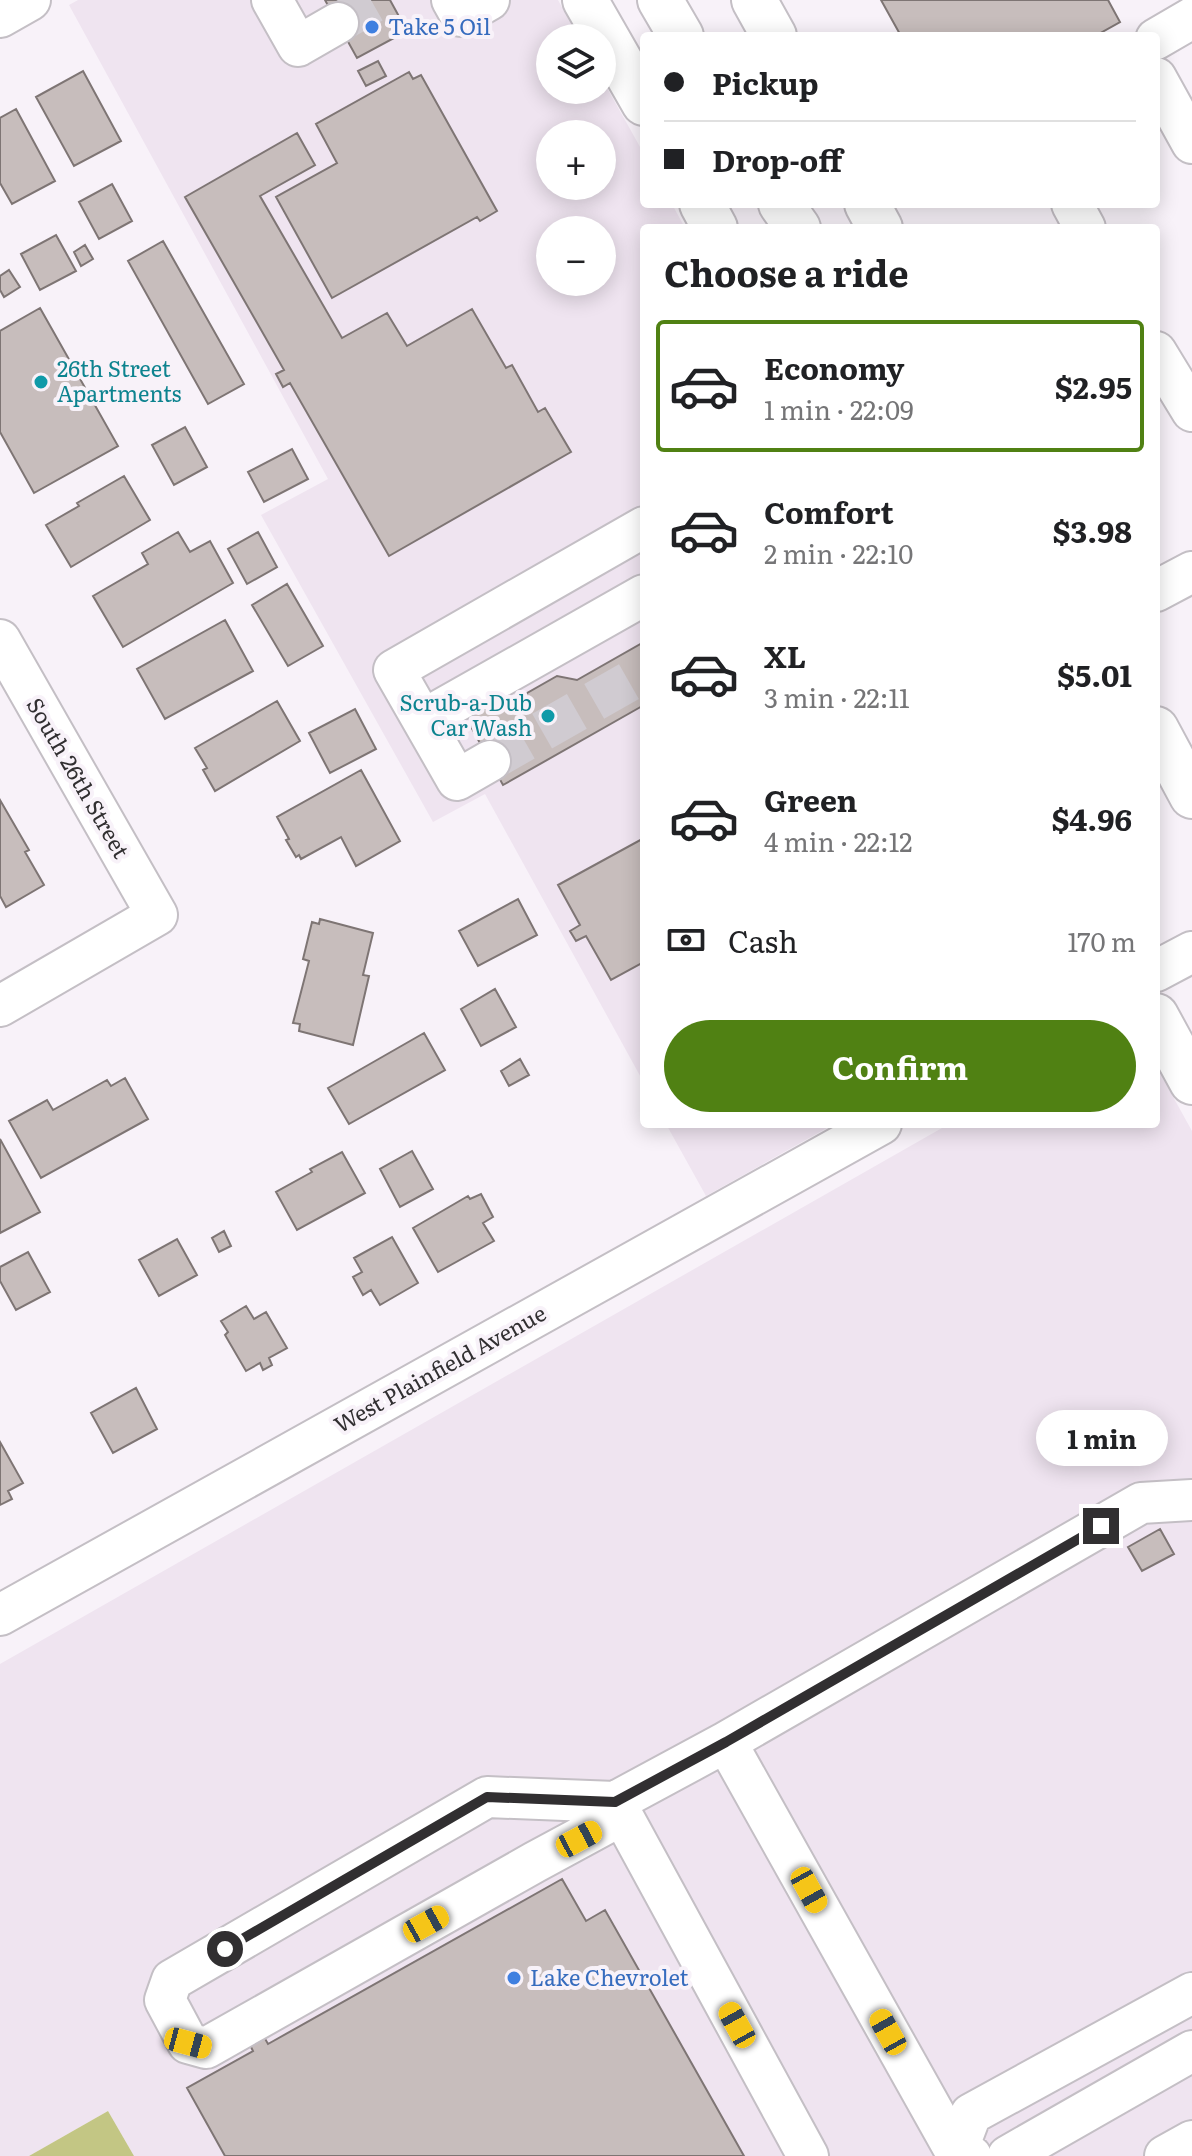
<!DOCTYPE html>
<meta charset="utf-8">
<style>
body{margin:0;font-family:Literata,serif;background:#f2f2f2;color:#202124;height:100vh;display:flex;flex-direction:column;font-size:30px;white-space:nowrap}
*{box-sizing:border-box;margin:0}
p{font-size:26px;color:#757577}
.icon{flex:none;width:44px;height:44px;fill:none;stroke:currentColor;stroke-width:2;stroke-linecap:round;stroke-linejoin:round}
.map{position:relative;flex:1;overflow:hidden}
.sheet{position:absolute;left:640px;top:224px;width:520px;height:904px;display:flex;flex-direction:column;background:#fff;border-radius:8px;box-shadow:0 4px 20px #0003}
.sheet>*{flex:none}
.hud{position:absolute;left:640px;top:32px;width:520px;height:176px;border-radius:8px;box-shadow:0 4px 20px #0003;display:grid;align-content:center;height:176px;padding:0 24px;background:#fff}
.tools{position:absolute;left:536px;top:24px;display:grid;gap:16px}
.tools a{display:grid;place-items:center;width:80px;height:80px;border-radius:50%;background:#fff;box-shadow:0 4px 20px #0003;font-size:40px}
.end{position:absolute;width:36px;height:36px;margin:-18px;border:10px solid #312f31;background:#fff;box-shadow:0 0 0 4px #fff}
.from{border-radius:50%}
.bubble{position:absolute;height:56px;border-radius:28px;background:#fff;box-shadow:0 4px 20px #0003;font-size:26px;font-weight:700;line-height:56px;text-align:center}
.car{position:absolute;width:24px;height:48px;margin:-24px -12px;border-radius:10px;box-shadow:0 0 6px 2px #0007;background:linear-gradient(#f5c518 24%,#345 0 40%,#f5c518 0 76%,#345 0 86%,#f5c518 0)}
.hud b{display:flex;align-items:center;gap:28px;height:76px;font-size:30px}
.hud b+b{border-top:2px solid #e0e0e0}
.hud i{width:20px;height:20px;background:#202124}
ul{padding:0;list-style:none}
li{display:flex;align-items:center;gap:24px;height:132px;margin:0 16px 12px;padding:0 8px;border:4px solid transparent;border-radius:8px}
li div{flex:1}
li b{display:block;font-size:30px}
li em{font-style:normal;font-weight:700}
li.current{border-color:#508113}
li>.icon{width:72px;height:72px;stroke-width:1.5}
h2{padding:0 24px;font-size:36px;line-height:96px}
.pay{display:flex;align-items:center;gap:20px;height:88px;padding:0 24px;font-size:30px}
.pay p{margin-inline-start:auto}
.cta{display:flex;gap:16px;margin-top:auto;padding:16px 24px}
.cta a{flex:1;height:92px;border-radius:48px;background:#508113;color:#fff;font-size:32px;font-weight:700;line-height:92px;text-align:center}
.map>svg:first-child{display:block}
.built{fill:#efe4f0;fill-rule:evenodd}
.green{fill:#c3c684}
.building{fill:#c7bdbc;stroke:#7e7574;stroke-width:2}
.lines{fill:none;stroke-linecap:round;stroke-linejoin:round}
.minor-tunnel{stroke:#d0cbd1;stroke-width:40;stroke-dasharray:40 20;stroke-linecap:butt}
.minor-casing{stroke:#c4bfc5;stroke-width:44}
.major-casing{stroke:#c4bfc5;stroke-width:48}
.minor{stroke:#fff;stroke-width:40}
.major{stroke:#fff;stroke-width:44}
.route{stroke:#312f31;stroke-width:10}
.shop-dot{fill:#3f7fe0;stroke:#f8f2f9;stroke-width:3}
.culture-dot{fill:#0f9aa8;stroke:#f8f2f9;stroke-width:3}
.labels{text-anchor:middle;stroke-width:8;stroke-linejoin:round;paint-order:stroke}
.shop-label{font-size:22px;fill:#366cbe;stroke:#f8f2f9;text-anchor:start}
.culture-label{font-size:22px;fill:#0d838f;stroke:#f8f2f9;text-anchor:start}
.street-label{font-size:22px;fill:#312f31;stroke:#f8f2f9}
</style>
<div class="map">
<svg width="1192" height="2156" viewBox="0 0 1192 2156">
<rect width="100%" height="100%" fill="#f8f2f9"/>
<path class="built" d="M78,0H558L579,38H550V90H602V79L644,154V204H672L685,228H644V1083L485,794L433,822L261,515L328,479L69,5ZM550,134H602V186H550ZM550,230H602V282H550Z
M1156,1066L1192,1131V2156H134L108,2111L29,2156H0V1664L949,1124H1156Z
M666,1124H834L706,1196Z"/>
<path class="green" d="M108,2111L134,2156H29Z"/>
<path class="building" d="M325,0H390L407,31L357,58Z
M881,0H1108L1120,22L1095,36H901Z
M378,61L386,76L366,86L358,71Z
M83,71L121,141L74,166L36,97Z
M409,72L413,79L421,75L497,211L480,221L477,217L332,298L276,197L337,163L316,124Z
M16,109L55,181L12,204L0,183V118Z
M297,133L315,165L260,196L342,338L387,313L407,346L472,309L506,368L512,365L538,412L545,408L571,452L389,556L290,383L283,387L276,374L284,370L185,197Z
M112,184L132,221L99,239L79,202Z
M56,235L76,271L40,290L21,254Z
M163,241L244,384L208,404L128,261Z
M85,245L93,259L81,266L74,252Z
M9,270L20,287L4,297L0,290V276Z
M40,308L118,446L34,493L0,432V331Z
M185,427L207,467L174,485L152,445Z
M292,449L308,479L264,502L248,472Z
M124,476L150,520L71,567L46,525L79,506L77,503Z
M178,532L190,552L210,541L233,583L123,647L93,596L148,564L142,553Z
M258,532L277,567L247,584L228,549Z
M287,584L323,646L288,666L252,605Z
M225,620L253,671L165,719L137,669Z
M644,642V705L503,785L470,725L475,707L488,700L506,705L557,676L577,680Z
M277,701L300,741L215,791L203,770L207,768L195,748Z
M355,709L376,749L330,773L309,733Z
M361,770L400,841L356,866L341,837L301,859L299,855L296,857L286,840L289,839L277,817Z
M0,800L29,850L25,852L44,885L6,907L0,896Z
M644,838V962L611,980L586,936L576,941L570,931L580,925L558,885Z
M518,899L537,935L478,966L459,931Z
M320,919L373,933L363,975L369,976L353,1045L299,1031L300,1024L293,1023L309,961L303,959L312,922L319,924Z
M495,989L516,1027L481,1046L461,1009Z
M424,1033L445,1070L349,1124L328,1088Z
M520,1059L529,1075L509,1086L501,1071Z
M125,1078L148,1119L41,1178L9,1121L47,1100L53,1110L107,1080L111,1086Z
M0,1139L40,1212L0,1233Z
M412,1151L433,1189L400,1207L380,1169Z
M342,1152L365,1193L297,1230L276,1192L312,1172L310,1169Z
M481,1194L493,1217L483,1223L494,1241L438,1272L413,1228L468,1196L470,1199Z
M224,1231L231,1246L219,1252L212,1238Z
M392,1237L418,1283L380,1305L371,1290L363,1295L353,1277L362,1272L354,1258Z
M177,1239L197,1275L159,1296L139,1260Z
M28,1252L50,1292L16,1310L0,1281V1267Z
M246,1306L254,1319L266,1312L287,1348L269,1358L272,1365L263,1370L260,1363L246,1371L225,1335L228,1332L221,1321Z
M136,1388L157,1429L113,1453L91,1413Z
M0,1442L23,1483L8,1491L12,1499L0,1505Z
M1160,1529L1174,1554L1142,1571L1128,1547Z
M562,1879L586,1921L605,1910L744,2156H225L187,2088L253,2051L249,2043L263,2035L268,2044Z"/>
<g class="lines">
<path class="minor-tunnel" d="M338,23L378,0
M490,761L644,673"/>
<defs>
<path id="minor" d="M272,0L298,46L338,23
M452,0L461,16L489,0
M0,17L30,0
M1156,39L1192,18
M1156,78L1192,143
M1072,204L1085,228
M1156,352L1192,411
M1156,591L1192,572
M0,640L157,915L0,1006
M423,720L644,595
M490,761L457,780L394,670L644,527
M1156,971L1192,952
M0,1615L881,1124
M726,1742L615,1802L808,2156
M615,1802L487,1797L172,1980L165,2000L188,2043L206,2048L535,1862L622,1815
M958,2156L726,1742L1141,1503L1192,1500
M971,2156L956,2154L971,2114L1192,1993
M1008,2156L1192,2051
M1165,2156L1192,2141"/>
<path id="major" d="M585,0L644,103
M660,0L681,36
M754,0L774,36
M702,204L715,228
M781,204L798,228
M867,204L880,228
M1156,729L1192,796
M1156,1016L1192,1082"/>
</defs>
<use href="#minor" class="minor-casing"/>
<use href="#major" class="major-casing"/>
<use href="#minor" class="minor"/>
<use href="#major" class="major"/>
</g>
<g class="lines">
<path class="route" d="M225,1949L487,1797L615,1802L726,1742L1101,1526"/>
</g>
<g class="shop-dot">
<circle cx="372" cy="27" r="8"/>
<circle cx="514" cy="1978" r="8"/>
</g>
<g class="culture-dot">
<circle cx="41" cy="382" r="8"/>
<circle cx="548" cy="716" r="8"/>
</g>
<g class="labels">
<g class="shop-label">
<text x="388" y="35">Take 5 Oil</text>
<text x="530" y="1986">Lake Chevrolet</text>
</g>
<g class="culture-label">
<text x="57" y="377">26th Street<tspan x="57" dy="25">Apartments</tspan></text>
<text x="532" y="711" text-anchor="end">Scrub-a-Dub<tspan x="532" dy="25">Car Wash</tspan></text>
</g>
<g class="street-label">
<text transform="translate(78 778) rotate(60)" y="8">South 26th Street</text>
<text transform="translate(440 1369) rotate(-29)" y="8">West Plainfield Avenue</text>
</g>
</g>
</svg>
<div class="tools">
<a><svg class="icon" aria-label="layers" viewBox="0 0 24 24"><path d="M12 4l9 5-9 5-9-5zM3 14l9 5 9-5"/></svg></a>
<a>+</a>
<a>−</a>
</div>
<i class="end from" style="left:225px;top:1949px"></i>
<i class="end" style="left:1101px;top:1526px"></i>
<div class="bubble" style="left:1036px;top:1410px;width:132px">1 min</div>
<i class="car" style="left:579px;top:1839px;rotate:62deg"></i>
<i class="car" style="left:809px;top:1890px;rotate:151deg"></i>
<i class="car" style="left:426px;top:1924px;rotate:61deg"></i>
<i class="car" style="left:737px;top:2025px;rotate:331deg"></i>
<i class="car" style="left:888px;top:2032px;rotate:331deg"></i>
<i class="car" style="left:188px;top:2043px;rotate:105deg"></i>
<div class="hud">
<b><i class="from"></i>Pickup</b>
<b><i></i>Drop-off</b>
</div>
<section class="sheet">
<h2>Choose a ride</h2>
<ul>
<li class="current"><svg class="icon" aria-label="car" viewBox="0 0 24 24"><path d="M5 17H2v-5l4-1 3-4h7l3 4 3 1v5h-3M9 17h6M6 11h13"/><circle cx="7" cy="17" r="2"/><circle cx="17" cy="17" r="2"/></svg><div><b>Economy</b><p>1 min · 22:09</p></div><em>$2.95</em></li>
<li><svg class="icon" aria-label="car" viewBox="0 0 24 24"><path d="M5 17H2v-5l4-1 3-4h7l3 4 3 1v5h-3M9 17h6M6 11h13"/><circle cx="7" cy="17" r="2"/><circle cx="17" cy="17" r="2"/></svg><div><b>Comfort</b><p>2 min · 22:10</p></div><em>$3.98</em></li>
<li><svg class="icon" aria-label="car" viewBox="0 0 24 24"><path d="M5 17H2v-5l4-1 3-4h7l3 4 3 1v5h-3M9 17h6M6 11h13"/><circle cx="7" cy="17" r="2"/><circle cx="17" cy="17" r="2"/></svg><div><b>XL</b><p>3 min · 22:11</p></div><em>$5.01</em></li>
<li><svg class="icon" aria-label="car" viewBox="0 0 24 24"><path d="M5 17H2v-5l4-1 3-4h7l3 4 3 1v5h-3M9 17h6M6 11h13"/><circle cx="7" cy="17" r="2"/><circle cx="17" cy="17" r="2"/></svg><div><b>Green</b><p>4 min · 22:12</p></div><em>$4.96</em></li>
</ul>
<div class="pay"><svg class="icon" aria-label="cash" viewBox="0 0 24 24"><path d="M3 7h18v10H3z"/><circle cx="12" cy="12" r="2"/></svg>Cash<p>170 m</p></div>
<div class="cta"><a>Confirm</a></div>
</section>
</div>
